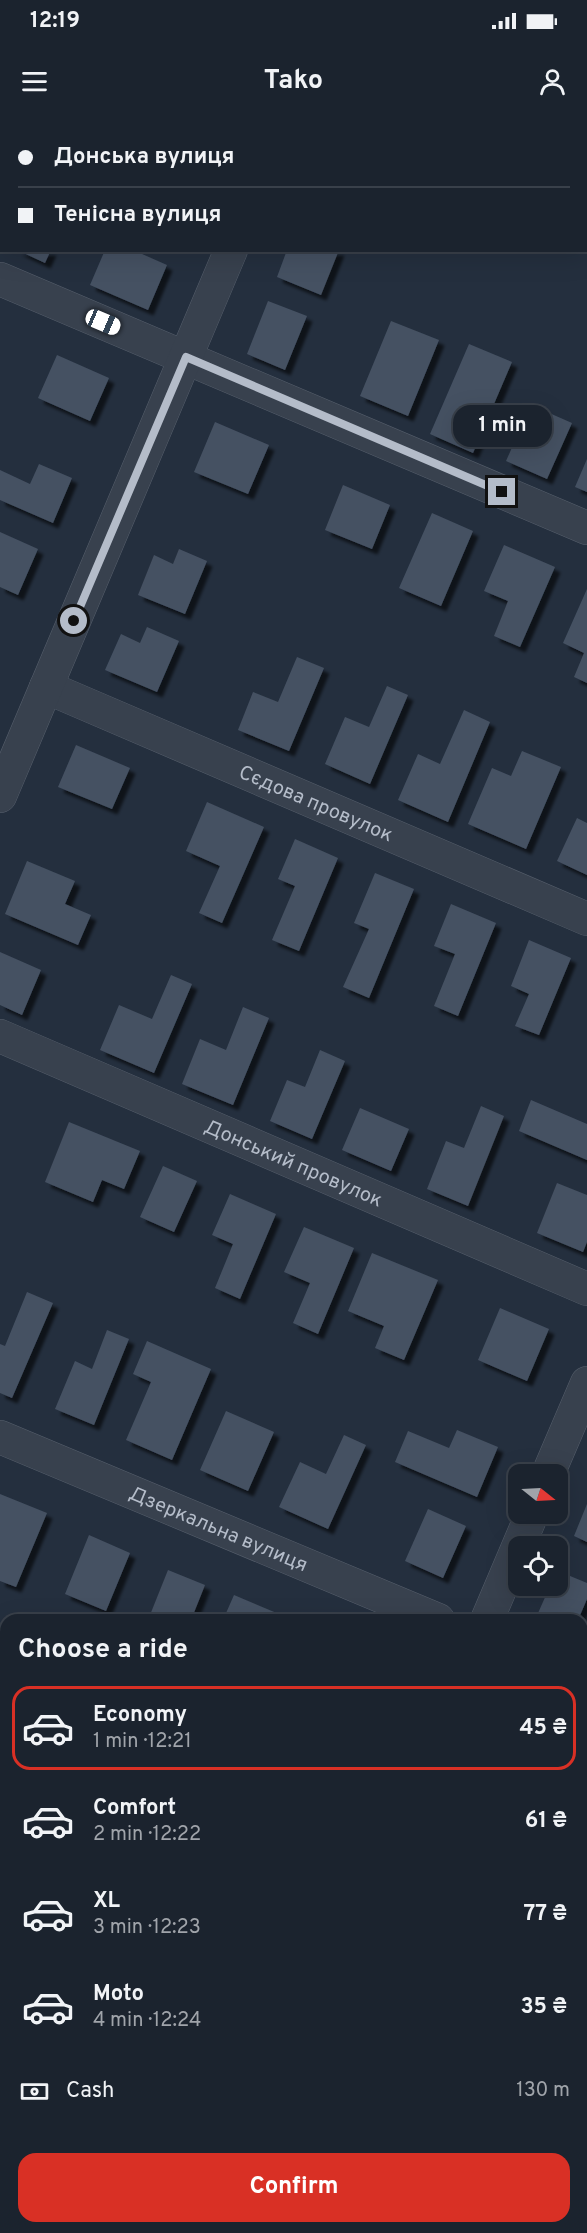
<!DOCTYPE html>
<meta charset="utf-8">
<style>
body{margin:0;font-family:Overpass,sans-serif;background:#282f3a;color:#f1f3f6;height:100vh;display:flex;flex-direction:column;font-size:22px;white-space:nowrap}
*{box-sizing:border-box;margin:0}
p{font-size:20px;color:#a0a4aa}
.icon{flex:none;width:33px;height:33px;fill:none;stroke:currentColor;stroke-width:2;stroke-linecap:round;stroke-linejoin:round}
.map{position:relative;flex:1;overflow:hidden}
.side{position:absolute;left:0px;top:1494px;width:588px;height:620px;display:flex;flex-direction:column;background:#1b232e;border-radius:18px 18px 0 0;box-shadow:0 6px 24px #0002,0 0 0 2px #39404a}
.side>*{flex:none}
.top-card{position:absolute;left:0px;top:0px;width:588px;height:132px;box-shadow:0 6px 24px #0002,0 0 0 2px #39404a;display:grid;align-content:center;height:132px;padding:0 18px;background:#1b232e}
.needle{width:39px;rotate:108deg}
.fabs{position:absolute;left:508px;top:1344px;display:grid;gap:12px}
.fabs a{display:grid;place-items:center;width:60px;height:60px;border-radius:12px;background:#1b232e;box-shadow:0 6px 24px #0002,0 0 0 2px #39404a;font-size:30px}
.end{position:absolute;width:27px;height:27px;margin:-14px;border:8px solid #b4bcc9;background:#111;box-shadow:0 0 0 3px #111}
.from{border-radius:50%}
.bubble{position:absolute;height:42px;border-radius:18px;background:#1b232e;box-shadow:0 6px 24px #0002,0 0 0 2px #39404a;font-size:20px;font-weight:700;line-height:42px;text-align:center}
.car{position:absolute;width:18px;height:36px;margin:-18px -9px;border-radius:8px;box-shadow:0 0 4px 2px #0007;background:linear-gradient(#fff 24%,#345 0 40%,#fff 0 76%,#345 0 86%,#fff 0)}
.top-card b{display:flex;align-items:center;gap:21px;height:57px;font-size:22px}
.top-card b+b{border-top:2px solid #39404a}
.top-card i{width:15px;height:15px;background:#f1f3f6}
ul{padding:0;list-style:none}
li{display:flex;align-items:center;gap:18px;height:84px;margin:0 12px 9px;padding:0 6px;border:3px solid transparent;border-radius:18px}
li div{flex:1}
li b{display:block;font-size:22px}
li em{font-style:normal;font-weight:700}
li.active{border-color:#d93025}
li>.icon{width:54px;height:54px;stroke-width:1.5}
h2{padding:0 18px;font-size:27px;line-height:72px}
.pay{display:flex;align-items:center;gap:15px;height:66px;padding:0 18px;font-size:22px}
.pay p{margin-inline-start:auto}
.button{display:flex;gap:12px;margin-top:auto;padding:12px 18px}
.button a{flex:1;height:69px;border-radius:18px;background:#d93025;color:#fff;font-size:24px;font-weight:700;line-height:69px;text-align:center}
.status{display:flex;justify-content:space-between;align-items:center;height:42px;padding:0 30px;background:#1b232e;direction:ltr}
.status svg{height:16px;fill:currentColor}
header{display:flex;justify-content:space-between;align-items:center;height:78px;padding:0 18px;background:#1b232e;font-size:27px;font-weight:700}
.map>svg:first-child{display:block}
.building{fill:#455162;filter:url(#shadow)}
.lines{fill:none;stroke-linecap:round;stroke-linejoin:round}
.minor-casing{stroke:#565f6c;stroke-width:34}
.minor{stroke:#38414e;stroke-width:33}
.route{stroke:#b4bcc9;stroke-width:8}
.labels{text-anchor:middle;stroke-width:4.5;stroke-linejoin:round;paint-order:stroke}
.street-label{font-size:20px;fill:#b4bcc9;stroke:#1d2633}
</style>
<div class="status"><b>12:19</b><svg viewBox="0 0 49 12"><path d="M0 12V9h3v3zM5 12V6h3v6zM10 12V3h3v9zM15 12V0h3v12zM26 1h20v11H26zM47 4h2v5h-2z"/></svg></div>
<header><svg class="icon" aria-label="menu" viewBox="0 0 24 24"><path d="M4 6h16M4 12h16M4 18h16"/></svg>Tako<svg class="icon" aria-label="person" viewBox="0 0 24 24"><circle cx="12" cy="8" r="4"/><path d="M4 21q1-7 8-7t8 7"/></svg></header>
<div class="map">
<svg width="587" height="2113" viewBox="0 0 587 2113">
<defs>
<filter id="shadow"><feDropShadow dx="5.5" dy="5.5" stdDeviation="1.5" flood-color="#0009"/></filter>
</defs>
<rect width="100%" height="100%" fill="#242f3e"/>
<path class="building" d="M17,130H51L45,143Z
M105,130H133L167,145L148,190L90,165Z
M287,130H339L321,175L277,157Z
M268,181L307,196L285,250L247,234Z
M391,201L439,220L408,296L360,276Z
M469,224L512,242L473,333L430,314Z
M57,235L109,258L90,301L38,278Z
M531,285L572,303L547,359L506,341Z
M215,302L269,325L248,374L194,352Z
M587,339V372L575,367Z
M39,344L72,358L53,403L0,380V350L30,364Z
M343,365L390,385L372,429L325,410Z
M432,393L473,411L441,486L399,468Z
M0,412L38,429L18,475L0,467Z
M504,425L555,447L520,527L494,516L508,481L484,471Z
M179,429L207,441L185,494L138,475L154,435L173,444Z
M587,469V563L574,557L584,533L563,523Z
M147,507L179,521L157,572L105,550L121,514L140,523Z
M297,537L324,548L289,631L238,610L253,572L278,582Z
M387,566L408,575L370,664L325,644L345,597L369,607Z
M464,590L490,602L448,702L398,680L418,634L440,644Z
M76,625L130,648L112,689L58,667Z
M522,631L561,647L526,729L468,704L492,648L511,656Z
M207,682L264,707L222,803L199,793L220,746L186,731Z
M577,698L587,703V755L557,741Z
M295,719L338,738L299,831L272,820L295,766L278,759Z
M27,741L75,761L65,784L91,795L78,825L5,794Z
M375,753L414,769L369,878L343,867L369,809L354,803Z
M451,784L496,803L458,896L434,886L455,834L434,826Z
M529,820L571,838L539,915L515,906L529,874L511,866Z
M0,832L41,850L22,895L0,885Z
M171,855L192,864L154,953L100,930L119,885L152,899Z
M243,887L269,898L233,985L182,964L200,919L226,930Z
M320,930L345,941L312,1019L270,1001L287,960L305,967Z
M531,980L587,1004V1040L519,1011Z
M481,986L504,996L468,1086L427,1069L446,1021L464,1028Z
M360,988L409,1009L391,1051L342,1030Z
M69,1002L140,1031L124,1069L102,1060L93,1082L45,1062Z
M163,1046L197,1061L174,1112L140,1097Z
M557,1063L587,1075V1122L583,1132L537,1113Z
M230,1074L276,1094L240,1179L215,1168L233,1124L212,1115Z
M304,1107L354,1128L318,1214L293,1203L310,1163L284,1152Z
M372,1133L438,1160L404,1240L375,1228L384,1206L348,1191Z
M27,1172L53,1183L12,1278L0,1273V1224L5,1226Z
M500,1188L549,1209L527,1261L478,1240Z
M107,1210L129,1219L94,1305L55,1289L75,1241L92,1249Z
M147,1221L211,1249L172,1340L126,1320L151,1262L133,1254Z
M226,1291L274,1312L248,1371L200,1350Z
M457,1310L498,1327L477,1377L395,1342L408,1311L449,1328Z
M344,1315L366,1325L328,1409L279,1387L300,1342L326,1354Z
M0,1374L47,1393L16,1467L0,1461Z
M587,1384V1422L574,1416Z
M428,1389L466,1406L443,1458L405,1441Z
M89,1415L130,1433L106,1491L65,1474Z
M168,1450L205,1465L191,1500H148Z
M558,1451L587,1463V1479L578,1500H535L550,1466H558Z
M234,1475L279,1494L277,1500H223Z
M4,1764L6,1823L0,1826V1765Z
M587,2007V2056L582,2054V2018Z
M0,2071L6,2086V2102L0,2105Z
M121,2108H163L160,2113H119Z
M275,2108H326L324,2113H273Z"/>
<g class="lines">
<defs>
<g id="minor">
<path d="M286,2V0"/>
<path d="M0,159L587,408"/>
<path id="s1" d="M46,567L587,799"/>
<path d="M0,676L231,130"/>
<path id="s2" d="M0,916L587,1169"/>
<path id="s3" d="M0,1317L438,1500"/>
<path d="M548,1354L587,1263"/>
<path d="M487,1500L532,1394"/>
<path d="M582,1561L587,1563"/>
<path d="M0,1647L6,1663"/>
<path d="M0,1717L6,1715"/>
<path d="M582,1964L587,1966"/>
<path d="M232,2113L234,2108"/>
</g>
</defs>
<use href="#minor" class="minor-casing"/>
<use href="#minor" class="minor"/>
</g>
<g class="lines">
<path class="route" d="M74,501L186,237L502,372"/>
</g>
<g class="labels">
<g class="street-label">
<text dy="7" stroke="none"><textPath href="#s1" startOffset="294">Сєдова провулок</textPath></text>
<text dy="7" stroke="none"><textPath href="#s2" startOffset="320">Донський провулок</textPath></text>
<text dy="7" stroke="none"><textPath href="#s3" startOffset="237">Дзеркальна вулиця</textPath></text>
</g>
</g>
</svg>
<div class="fabs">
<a><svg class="needle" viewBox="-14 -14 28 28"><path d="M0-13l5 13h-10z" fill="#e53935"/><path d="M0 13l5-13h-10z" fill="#a0a4aa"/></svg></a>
<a><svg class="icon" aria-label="locate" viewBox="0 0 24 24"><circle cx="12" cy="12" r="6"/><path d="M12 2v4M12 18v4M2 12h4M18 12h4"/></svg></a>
</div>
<i class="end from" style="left:74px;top:501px"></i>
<i class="end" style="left:502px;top:372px"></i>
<div class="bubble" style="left:453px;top:285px;width:99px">1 min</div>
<i class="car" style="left:103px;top:202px;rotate:113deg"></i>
<div class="top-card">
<b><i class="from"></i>Донська вулиця</b>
<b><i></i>Тенісна вулиця</b>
</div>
<section class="side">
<h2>Choose a ride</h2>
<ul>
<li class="active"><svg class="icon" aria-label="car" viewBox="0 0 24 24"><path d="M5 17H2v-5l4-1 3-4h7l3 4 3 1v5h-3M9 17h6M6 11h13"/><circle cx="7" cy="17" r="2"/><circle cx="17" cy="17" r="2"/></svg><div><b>Economy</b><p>1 min · 12:21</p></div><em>45 ₴</em></li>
<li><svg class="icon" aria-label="car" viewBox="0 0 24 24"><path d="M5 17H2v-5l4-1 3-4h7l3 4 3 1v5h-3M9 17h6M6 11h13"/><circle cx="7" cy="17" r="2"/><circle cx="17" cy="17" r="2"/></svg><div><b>Comfort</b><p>2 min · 12:22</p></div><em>61 ₴</em></li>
<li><svg class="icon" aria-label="car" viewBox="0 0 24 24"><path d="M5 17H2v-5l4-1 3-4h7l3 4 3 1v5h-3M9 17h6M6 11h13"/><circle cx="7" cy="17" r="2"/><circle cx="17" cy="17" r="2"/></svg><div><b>XL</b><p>3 min · 12:23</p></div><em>77 ₴</em></li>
<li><svg class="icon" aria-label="car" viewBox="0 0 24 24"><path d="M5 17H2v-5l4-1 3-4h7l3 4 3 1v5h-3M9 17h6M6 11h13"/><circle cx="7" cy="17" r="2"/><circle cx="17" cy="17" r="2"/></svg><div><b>Moto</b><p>4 min · 12:24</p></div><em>35 ₴</em></li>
</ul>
<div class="pay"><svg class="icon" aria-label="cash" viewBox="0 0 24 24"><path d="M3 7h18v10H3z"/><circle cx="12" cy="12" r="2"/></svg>Cash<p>130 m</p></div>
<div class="button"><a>Confirm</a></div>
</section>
</div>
